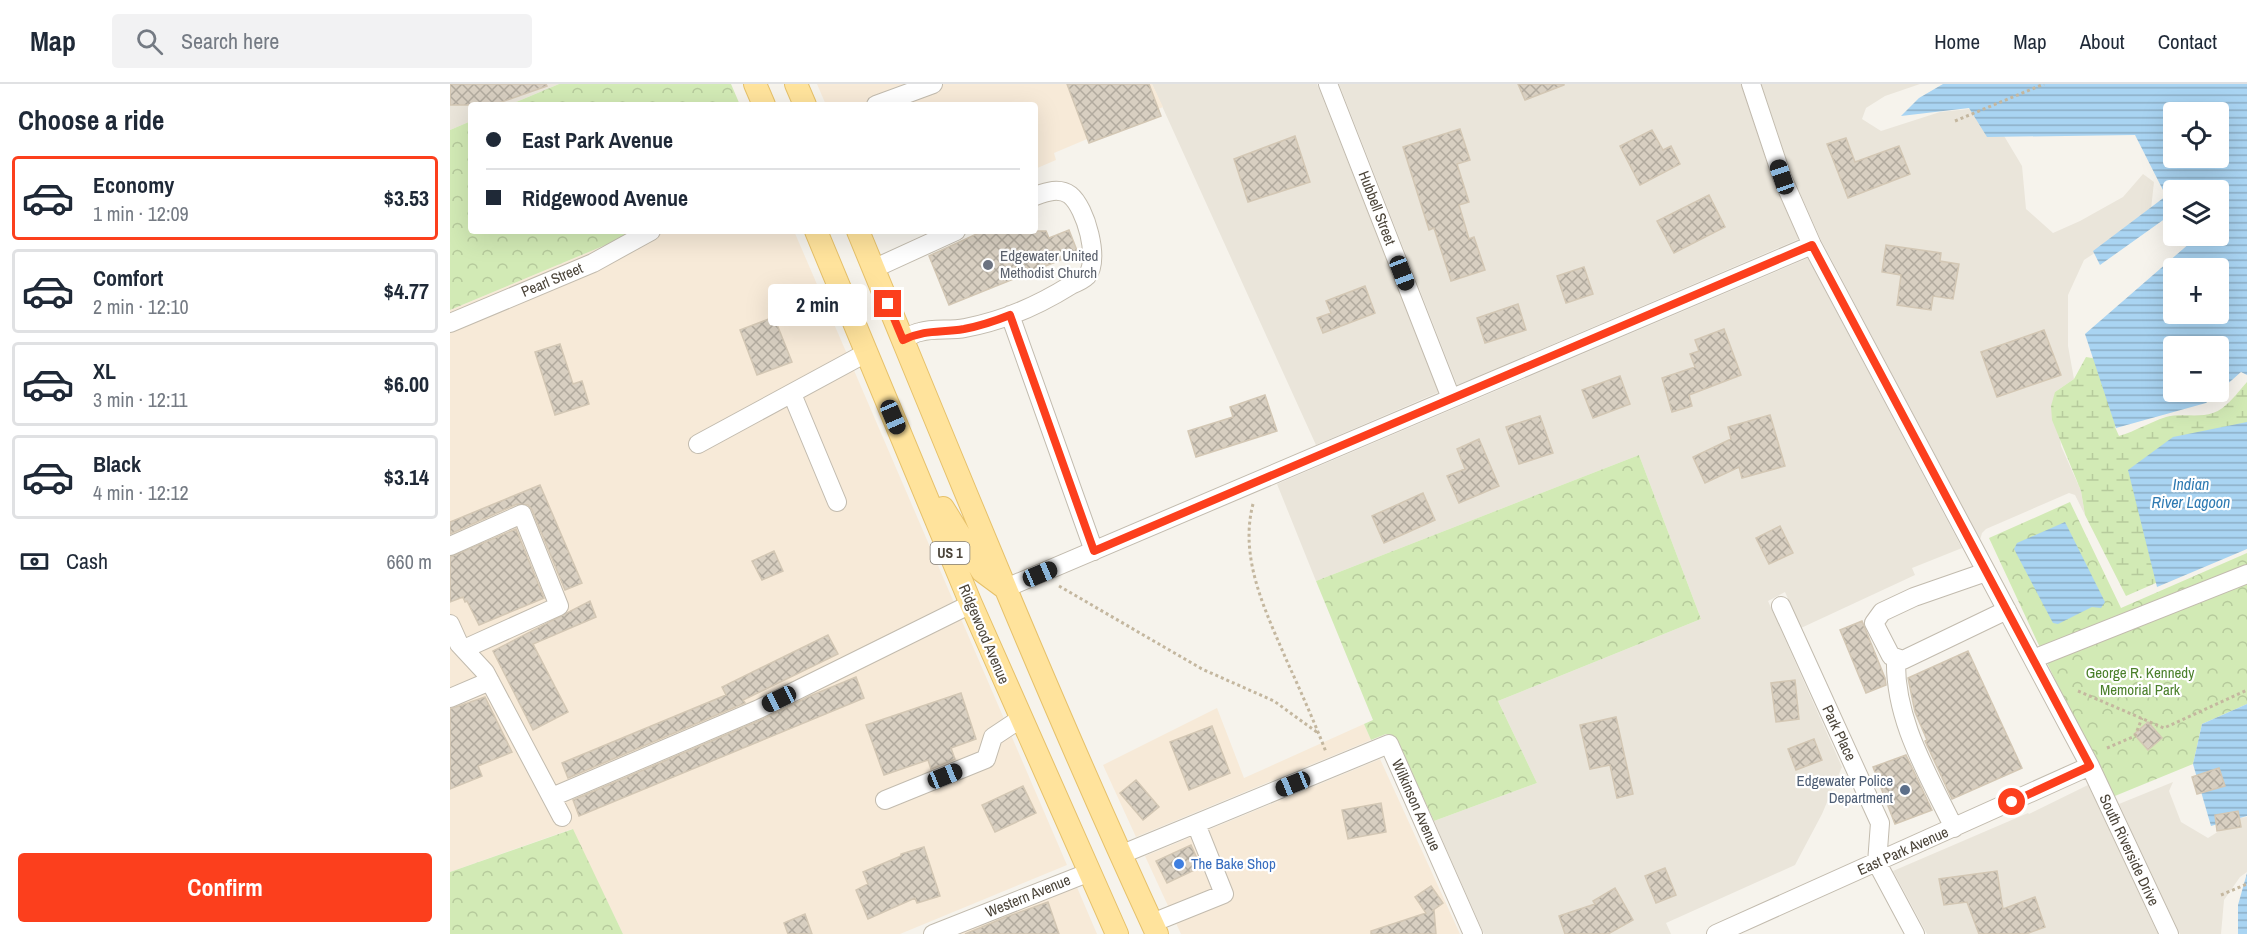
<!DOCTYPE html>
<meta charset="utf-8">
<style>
body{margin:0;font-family:"Archivo Narrow",sans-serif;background:#f2f2f3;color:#1f2937;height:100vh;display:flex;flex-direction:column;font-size:22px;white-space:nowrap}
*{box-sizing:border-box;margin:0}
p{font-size:20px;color:#747a83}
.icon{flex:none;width:33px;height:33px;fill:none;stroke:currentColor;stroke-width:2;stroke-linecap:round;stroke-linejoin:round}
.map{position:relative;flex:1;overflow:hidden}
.side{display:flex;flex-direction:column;background:#fff;width:450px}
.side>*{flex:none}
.top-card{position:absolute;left:18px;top:18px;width:570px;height:132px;border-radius:6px;box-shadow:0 6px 24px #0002;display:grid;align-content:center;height:132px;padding:0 18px;background:#fff}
.tools{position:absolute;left:1713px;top:18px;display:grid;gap:12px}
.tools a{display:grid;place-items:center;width:66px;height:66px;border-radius:6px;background:#fff;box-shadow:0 6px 24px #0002;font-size:30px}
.end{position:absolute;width:27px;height:27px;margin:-14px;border:8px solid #fc3f1d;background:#fff;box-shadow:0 0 0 3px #fff}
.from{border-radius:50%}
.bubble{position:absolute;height:42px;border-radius:6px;background:#fff;box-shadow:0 6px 24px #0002;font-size:20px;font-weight:700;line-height:42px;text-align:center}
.car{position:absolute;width:18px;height:36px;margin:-18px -9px;border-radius:8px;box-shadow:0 0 4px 2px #0007;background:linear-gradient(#222 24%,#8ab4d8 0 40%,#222 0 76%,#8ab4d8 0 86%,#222 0)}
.top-card b{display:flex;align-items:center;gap:21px;height:57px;font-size:22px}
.top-card b+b{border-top:2px solid #e0e1e3}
.top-card i{width:15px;height:15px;background:#1f2937}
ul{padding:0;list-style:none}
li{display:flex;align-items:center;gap:18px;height:84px;margin:0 12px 9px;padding:0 6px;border:3px solid #e0e1e3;border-radius:6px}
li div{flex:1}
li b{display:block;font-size:22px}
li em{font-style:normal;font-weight:700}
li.current{border-color:#fc3f1d}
li>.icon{width:54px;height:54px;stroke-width:1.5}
h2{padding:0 18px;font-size:27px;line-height:72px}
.pay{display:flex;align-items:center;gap:15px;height:66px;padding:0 18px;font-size:22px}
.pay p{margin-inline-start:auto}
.cta{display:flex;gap:12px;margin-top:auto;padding:12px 18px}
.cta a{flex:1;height:69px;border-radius:6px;background:#fc3f1d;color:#fff;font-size:24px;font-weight:700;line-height:69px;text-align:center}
header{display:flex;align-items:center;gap:36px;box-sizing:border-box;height:84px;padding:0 30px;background:#fff;border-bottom:2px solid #e0e1e3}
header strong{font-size:28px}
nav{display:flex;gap:33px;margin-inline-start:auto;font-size:21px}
.search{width:420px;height:54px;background:#f2f2f3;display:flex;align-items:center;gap:15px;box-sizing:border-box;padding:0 21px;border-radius:6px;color:#747a83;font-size:22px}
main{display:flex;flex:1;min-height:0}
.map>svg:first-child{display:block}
.residential{fill:#eae5da}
.commercial{fill:#f7ead8}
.forest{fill:url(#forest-crowns)}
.wetland{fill:url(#wetland-marsh)}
.water{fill:url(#water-rules);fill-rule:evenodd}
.building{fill:url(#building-cross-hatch);stroke:#d3c7b4;stroke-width:1.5}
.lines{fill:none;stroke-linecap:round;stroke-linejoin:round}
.minor-casing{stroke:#c2bbae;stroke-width:20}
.major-casing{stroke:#e6c16a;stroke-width:24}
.path{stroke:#c4b79f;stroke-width:3;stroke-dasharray:3 3;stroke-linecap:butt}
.minor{stroke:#fff;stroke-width:18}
.major{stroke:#ffe39c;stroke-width:22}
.route{stroke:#fc3f1d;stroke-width:8}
.worship-dot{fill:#6b7280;stroke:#fff;stroke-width:2}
.service-dot{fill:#5c6f8a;stroke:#fff;stroke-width:2}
.shop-dot{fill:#3f7fe0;stroke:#fff;stroke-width:2}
.labels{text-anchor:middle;stroke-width:4.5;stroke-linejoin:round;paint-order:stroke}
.shield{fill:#fff;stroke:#817c74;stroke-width:1.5}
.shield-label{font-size:14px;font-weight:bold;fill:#4b4439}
.street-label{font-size:15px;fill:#4b4439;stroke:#fff}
.worship-label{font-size:15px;fill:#5b616d;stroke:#fff;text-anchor:start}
.park-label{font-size:15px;fill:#4a7f2a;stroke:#fff}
.service-label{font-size:15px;fill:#4e5e75;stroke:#fff;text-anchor:end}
.shop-label{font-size:15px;fill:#366cbe;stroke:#fff;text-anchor:start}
.water-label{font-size:16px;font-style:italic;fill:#2e7ab2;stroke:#fff}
</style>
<header>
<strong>Map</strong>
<div class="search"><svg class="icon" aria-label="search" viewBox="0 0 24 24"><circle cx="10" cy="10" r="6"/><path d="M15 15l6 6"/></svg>Search here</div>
<nav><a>Home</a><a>Map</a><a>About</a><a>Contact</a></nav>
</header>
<main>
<section class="side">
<h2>Choose a ride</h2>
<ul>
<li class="current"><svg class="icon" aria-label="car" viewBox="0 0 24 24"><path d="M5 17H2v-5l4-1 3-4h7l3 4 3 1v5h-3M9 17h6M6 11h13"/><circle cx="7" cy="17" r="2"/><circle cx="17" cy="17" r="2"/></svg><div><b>Economy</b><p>1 min · 12:09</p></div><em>$3.53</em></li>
<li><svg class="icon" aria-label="car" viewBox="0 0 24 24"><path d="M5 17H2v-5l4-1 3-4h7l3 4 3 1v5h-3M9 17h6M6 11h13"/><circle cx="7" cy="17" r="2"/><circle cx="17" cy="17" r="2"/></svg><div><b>Comfort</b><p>2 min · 12:10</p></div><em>$4.77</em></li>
<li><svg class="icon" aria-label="car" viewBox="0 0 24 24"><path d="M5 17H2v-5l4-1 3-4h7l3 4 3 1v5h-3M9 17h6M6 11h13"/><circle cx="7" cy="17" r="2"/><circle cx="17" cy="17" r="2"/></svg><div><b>XL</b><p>3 min · 12:11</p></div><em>$6.00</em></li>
<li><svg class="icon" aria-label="car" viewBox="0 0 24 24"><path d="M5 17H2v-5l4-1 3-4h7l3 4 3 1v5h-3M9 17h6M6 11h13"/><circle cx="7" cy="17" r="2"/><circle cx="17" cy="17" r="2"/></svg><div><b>Black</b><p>4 min · 12:12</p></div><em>$3.14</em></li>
</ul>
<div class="pay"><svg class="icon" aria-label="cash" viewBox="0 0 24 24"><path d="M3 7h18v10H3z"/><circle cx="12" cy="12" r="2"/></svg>Cash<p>660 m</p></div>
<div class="cta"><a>Confirm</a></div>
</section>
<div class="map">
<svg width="1797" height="850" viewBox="0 0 1797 850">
<defs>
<pattern id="forest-crowns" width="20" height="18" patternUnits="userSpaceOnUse" patternTransform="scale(1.5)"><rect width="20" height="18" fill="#d2eab5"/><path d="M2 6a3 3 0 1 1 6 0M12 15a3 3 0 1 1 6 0" fill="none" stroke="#b6ca9c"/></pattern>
<pattern id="wetland-marsh" width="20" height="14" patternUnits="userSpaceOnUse" patternTransform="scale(1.5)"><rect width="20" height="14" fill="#d2eab5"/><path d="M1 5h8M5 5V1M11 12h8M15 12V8" fill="none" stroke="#b6ca9c"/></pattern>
<pattern id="water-rules" width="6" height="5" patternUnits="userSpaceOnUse" patternTransform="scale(1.5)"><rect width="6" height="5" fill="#a9d4f2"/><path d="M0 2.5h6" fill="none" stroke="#8caec5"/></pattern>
<pattern id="building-cross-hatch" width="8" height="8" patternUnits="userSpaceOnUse" patternTransform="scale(1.5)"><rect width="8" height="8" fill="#d8cfc1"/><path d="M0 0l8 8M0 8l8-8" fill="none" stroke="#b1aa9e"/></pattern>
</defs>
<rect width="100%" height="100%" fill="#f6f3ec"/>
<path class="residential" d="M0,0H109L59,21H21V37L0,46Z
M702,0H867L989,308L866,361Z
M889,0H1291L1323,97L1349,155L1007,301Z
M1311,0H1470L1435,12L1416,24L1412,35L1431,47L1490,28L1529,24L1544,35L1572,82L1576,125L1603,149L1630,137L1673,113L1693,90L1704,98L1701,125L1669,153L1634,176L1618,211V262L1624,295L1605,308L1611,362L1631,407L1635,431L1625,411L1619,409L1536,445L1532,449L1530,456L1371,156L1341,89Z
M1358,174L1512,464L1462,484L1465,491L1351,544L1335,508L1318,517L1392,683L1372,730L1345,781L1216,839L1221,850H1034L984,737L1087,699L1048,617L1251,535L1189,371L866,497L827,400Z
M1723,698L1719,707L1731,738L1758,754L1790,734L1797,733V788L1790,793L1774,816L1771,850H1730L1669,720Z
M1638,701L1708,850H1477L1443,787L1578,729L1579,730Z"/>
<path class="commercial" d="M367,0H702L713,23L604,69L606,76L585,85V21H376Z
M189,147H344L617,781L450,850H173L122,745L0,788V226Z
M767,624L794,694L914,640L921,656L686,753L653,681Z
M930,675L1010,850H731L695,772Z
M626,801L647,850H505Z"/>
<path class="forest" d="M109,0H281L290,21H59Z
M21,37V147H189L0,226V46Z
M1189,371L1251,535L1048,617L1087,699L984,737L947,656L936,650L921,656L914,640L923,636L866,497Z
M1620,418L1671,524L1797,469V620L1752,640L1743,680L1660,714L1539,454Z
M123,745L173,850H0V788Z"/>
<path class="wetland" d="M1636,273L1648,275L1673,330L1665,343L1669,352C1686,347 1700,338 1716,333C1731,329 1749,334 1763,329C1776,325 1788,308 1797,298V340L1715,495L1676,512L1635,431L1631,407L1602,336L1601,322L1605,308L1624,295Z"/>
<path class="water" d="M1493,0H1797V291L1791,288L1756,319L1666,344L1635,250L1748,152H1768V106H1724L1723,129L1650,181L1643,167L1716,112L1685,51L1537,53L1519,24L1451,32L1469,14ZM1724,28H1768V74H1724ZM1724,184H1768V230H1724ZM1724,262H1768V308H1724Z
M1797,338V465L1707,503L1678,386L1723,353Z
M1615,438L1655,518L1651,524L1642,523L1608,540L1603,539L1564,465L1567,459Z
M1797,620V732L1761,742L1743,680L1752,640Z
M1797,789V850H1788V821Z"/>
<path class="building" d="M0,0H96L97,2L43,21H0Z
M617,0H699L711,32L639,59Z
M1068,0H1114V1L1075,16Z
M1010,45L1020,76L1007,80L1019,118L1009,121L1019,155L1024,153L1035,186L1001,197L984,144L979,146L953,63Z
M1202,46L1213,66L1221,62L1230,80L1190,101L1170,62Z
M845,52L860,98L798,118L784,75Z
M1396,54L1405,78L1449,62L1460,90L1398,114L1377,60Z
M1259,111L1275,143L1224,169L1207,137Z
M619,146L628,169L499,221L479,172L533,147H596L599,154Z
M1436,161L1491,169L1490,177L1509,180L1503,215L1483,212L1481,226L1447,221L1451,191L1432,188Z
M1134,183L1143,210L1116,219L1107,192Z
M915,202L925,229L873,249L867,234L881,229L876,217Z
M1068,220L1076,246L1035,259L1027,234Z
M324,233L342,278L307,291L290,246Z
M1274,245L1291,291L1239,311L1242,322L1222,328L1212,294L1245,283L1240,270L1249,267L1245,256Z
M1594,246L1611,291L1547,313L1531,268Z
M110,260L123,300L132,297L139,320L105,331L85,268Z
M1170,292L1180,320L1143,334L1132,306Z
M815,311L827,347L746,373L738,347L783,333L780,323Z
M1320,331L1335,382L1292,394L1289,383L1255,399L1243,373L1281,355L1278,343Z
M1090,332L1103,369L1069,380L1056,343Z
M1029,355L1049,402L1009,419L997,392L1015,385L1007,365Z
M90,401L132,499L115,506L82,426L78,421L67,420L0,450V438Z
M973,409L985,436L934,459L922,432Z
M1330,442L1343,469L1319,480L1306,454Z
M66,445L94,514L29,541L17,517L15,518L13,513L0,518V473Z
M324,467L333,487L312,496L302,477Z
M140,517L146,533L83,560L118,628L83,646L43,567Z
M1412,537L1435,594L1436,601L1416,609L1390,546Z
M378,551L388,570L293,616L295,619L118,694L112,679L276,611L272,603Z
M1518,567L1572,684L1502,715L1475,657L1477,656L1465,628L1458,594Z
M406,593L414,614L129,732L123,716L313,635L360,612Z
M1345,596L1349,635L1326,638L1321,599Z
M511,609L526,655L501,664L505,675L481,685L478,676L434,691L416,641Z
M35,613L62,668L28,682L32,692L0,705V625Z
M1166,633L1183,710L1167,714L1160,681L1140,685L1130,641Z
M1698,638L1712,654L1698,666L1684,650Z
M762,642L780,689L739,706L720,658Z
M1364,655L1372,676L1346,686L1338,665Z
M1456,671L1482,726L1445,740L1423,683Z
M1769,684L1775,702L1747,710L1742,693Z
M686,696L709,723L693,736L670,709Z
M573,702L586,729L545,748L532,721Z
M931,719L936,748L898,755L892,726Z
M1788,727L1791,743L1767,747L1765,731Z
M741,761L751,783L717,799L706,777Z
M474,763L490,812L467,819L465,814L418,835L406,806L418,800L413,788L451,772V770Z
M1215,784L1226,811L1206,819L1195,792Z
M1547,787L1553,825L1585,813L1595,843L1576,850H1529L1517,818L1494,821L1489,795Z
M981,802L993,819L982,827L984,826L986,850H921V847L976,829L965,813Z
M1165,804L1183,836L1158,850H1115L1109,832L1145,820L1143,817Z
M598,818L609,850H515L556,833Z
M355,830L362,850H338L334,839Z"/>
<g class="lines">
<defs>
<path id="minor" d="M878,0L1001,314
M1301,0L1332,93L1362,161L1640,682L1719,850
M426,21L483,0
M423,185L506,147
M560,231L644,467
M0,239L143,179L201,147
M453,256C458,253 464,249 470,248C484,244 501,247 515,244C553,237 589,221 621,201C626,199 633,196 637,192C650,175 636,124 620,111C609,103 596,108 585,112
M342,310L387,418
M248,360L416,269
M0,462L72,430L109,522L14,565
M1536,488L1464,513L1432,528L1424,539L1441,572L1453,576L1557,526
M556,504L1362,161
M1331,522L1430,739L1427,779L1465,850
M0,540L9,560L35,588L112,733
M1446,574C1444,636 1478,690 1504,744
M1583,575L1797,490
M0,614L40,597
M102,713L309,625L521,520
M435,716L536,675L543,653L570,635
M670,771L939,660L1023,850
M702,839L774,810L746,740
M483,850L640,788
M1266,850L1640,682"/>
<path id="major" d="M305,0L314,21
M346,0L355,21
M366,147L521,520L667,850
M408,147C505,382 600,619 707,850
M493,424L532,487L555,504"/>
</defs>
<use href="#minor" class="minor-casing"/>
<use href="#major" class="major-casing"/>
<path class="path" d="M1505,37L1594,0
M803,420C789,474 815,526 836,575C850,606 864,637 876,668
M609,502L752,585L824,617L868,649
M1628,607L1714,644L1797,606
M1657,664L1685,652L1692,634
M1771,811L1797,800"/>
<use href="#minor" class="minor"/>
<use href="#major" class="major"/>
</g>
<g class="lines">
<path class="route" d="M438,220L453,256C477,245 489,249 514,245C530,242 545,237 560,231L644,467L1362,161L1640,682L1562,718"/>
</g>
<circle class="worship-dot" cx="538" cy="181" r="6"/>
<circle class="service-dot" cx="1455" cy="706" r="6"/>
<circle class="shop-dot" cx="729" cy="780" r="6"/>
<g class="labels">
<rect class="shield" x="480.5" y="458" width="39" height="22" rx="4.5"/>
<g class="shield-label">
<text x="500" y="474">US 1</text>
</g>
<g class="street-label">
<text transform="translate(927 124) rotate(69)" y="5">Hubbell Street</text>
<text transform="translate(102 196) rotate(-23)" y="5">Pearl Street</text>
<text transform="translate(534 550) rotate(67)" y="5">Ridgewood Avenue</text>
<text transform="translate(1389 649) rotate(65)" y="5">Park Place</text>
<text transform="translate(966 721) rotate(66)" y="5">Wilkinson Avenue</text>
<text transform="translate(1679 766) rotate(65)" y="5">South Riverside Drive</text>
<text transform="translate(1453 767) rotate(-24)" y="5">East Park Avenue</text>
<text transform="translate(578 812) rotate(-22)" y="5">Western Avenue</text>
</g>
<g class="worship-label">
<text x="550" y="177">Edgewater United<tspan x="550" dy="17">Methodist Church</tspan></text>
</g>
<g class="park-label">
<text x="1690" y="594">George R. Kennedy<tspan x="1690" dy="17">Memorial Park</tspan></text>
</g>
<g class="service-label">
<text x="1443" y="702">Edgewater Police<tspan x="1443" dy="17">Department</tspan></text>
</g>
<g class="shop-label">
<text x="741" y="785">The Bake Shop</text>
</g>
<g class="water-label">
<text x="1741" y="406">Indian<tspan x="1741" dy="18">River Lagoon</tspan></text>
</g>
</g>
</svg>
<div class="tools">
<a><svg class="icon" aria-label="locate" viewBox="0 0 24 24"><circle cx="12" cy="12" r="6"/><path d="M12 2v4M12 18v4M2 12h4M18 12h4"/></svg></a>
<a><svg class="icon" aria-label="layers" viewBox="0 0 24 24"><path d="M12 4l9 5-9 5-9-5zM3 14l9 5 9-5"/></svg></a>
<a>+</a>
<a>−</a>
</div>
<i class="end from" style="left:1562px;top:718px"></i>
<i class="end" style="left:438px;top:220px"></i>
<div class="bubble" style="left:318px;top:200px;width:99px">2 min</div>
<i class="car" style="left:1332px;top:93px;rotate:341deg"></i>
<i class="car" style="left:952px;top:189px;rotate:159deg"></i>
<i class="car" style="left:443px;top:333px;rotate:157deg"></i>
<i class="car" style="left:590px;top:490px;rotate:67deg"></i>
<i class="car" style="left:329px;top:615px;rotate:244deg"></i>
<i class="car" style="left:495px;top:692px;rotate:68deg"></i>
<i class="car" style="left:843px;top:700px;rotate:248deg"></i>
<div class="top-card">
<b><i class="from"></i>East Park Avenue</b>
<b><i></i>Ridgewood Avenue</b>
</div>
</div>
</main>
